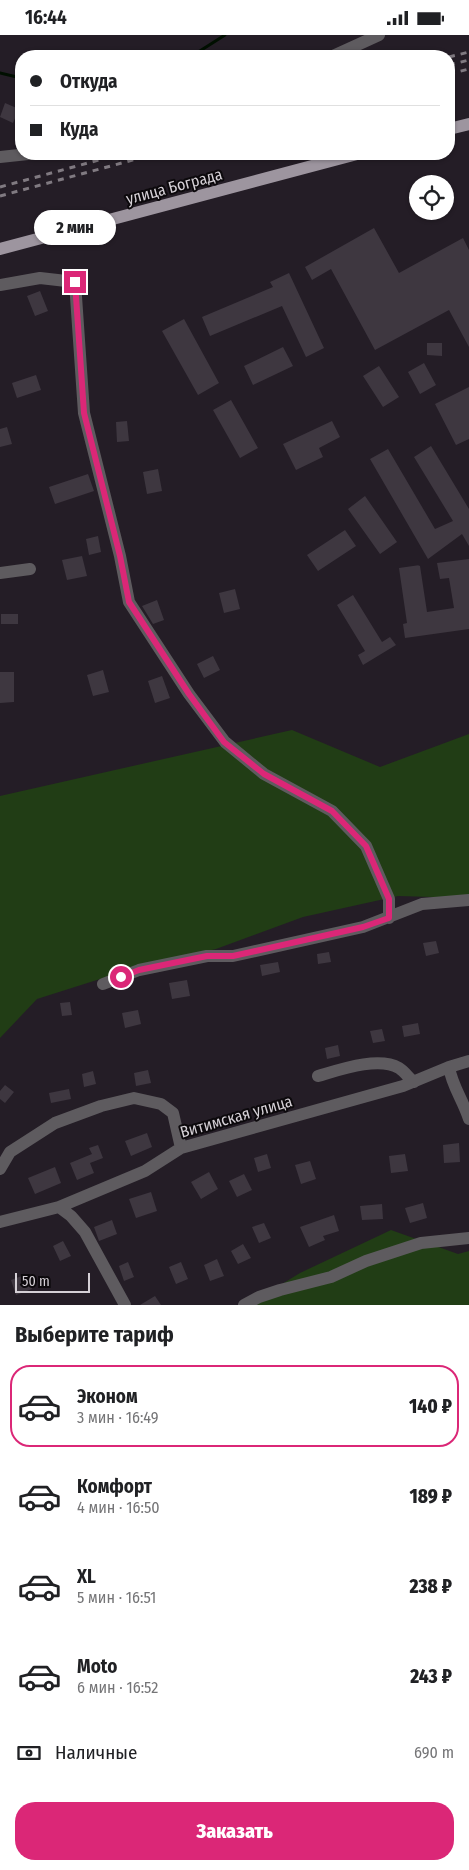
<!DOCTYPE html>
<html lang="ru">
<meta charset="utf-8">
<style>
body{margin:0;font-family:"Fira Sans Condensed",sans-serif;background:#f6f6f6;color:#202124;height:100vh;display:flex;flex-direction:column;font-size:19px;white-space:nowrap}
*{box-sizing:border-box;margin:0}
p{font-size:16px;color:#757577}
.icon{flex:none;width:28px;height:28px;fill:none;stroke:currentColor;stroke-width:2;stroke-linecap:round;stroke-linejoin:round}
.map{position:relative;height:1270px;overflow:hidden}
.sheet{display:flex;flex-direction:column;background:#fff;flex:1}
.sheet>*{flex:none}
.guide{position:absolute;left:15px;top:15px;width:440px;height:110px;border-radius:20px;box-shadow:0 1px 4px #0004;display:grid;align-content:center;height:110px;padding:0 15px;background:#fff}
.fabs{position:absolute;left:409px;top:140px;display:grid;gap:10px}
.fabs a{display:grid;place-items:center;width:45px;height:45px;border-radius:50%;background:#fff;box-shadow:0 1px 4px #0004;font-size:25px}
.scale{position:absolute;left:15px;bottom:12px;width:75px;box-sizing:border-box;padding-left:5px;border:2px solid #d5d0d6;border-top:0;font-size:14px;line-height:18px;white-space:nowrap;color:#d5d0d6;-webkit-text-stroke:4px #0c090c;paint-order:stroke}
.end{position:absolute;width:22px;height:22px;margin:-11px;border:6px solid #db2777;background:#fff;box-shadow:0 0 0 2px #fff}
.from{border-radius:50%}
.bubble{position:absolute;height:35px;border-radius:18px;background:#fff;box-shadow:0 1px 4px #0004;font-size:16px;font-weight:800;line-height:35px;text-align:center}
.guide b{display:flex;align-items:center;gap:18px;height:48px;font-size:19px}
.guide b+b{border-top:1px solid #e0e0e0}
.guide i{width:12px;height:12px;background:#202124}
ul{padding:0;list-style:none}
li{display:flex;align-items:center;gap:15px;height:82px;margin:0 10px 8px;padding:0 5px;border:2px solid transparent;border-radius:20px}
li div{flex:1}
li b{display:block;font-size:19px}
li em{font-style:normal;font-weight:800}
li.selected{border-color:#db2777}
li>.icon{width:45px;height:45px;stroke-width:1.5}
h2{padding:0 15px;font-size:22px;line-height:60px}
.pay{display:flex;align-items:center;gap:12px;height:55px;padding:0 15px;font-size:19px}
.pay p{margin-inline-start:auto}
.cta{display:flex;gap:10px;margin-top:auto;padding:10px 15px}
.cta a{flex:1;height:58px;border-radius:20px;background:#db2777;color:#fff;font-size:20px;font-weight:800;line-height:58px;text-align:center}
.status{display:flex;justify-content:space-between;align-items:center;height:35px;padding:0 25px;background:#fff;direction:ltr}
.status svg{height:14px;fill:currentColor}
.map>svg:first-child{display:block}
.green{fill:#213d15}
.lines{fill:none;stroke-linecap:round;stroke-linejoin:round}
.stream{stroke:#000f00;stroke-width:3}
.building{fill:#3e3740}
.minor{stroke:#5e5b5f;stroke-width:12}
.major{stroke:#9d959f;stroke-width:12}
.rail{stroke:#807a81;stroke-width:3;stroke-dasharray:6 6;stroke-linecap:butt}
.route{stroke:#db2777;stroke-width:6}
.labels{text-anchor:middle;stroke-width:4;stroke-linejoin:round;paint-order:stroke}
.street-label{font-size:16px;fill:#d5d0d6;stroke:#0c090c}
</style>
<div class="status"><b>16:44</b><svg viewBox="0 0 49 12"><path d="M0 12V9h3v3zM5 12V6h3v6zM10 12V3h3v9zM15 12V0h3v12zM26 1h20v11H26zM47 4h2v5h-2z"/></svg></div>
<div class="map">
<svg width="469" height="1270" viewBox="0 0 469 1270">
<rect width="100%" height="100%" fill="#241d26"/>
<path class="green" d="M292,695L380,732L469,699V863L398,861L303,882L216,914L141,931L37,964L0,1003V761Z
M391,1195L458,1219L469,1216V1270H248L300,1238Z"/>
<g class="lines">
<path class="stream" d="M192,21L225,0
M0,38L21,43"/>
</g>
<path class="building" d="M5,68L19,74L13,88L0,82Z
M374,193L399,238L463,203L469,215V312L449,275L375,315L331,234L312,245L305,232Z
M289,238L324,313L306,322L282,271L210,301L202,282L273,252L270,247Z
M40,256L48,276L35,281L27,261Z
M184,284L219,348L198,360L162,296Z
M427,308H442V321L427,320Z
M283,312L293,331L253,350L244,331Z
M424,328L436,350L420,359L408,337Z
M379,331L399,362L383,372L363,341Z
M36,340L41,355L17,363L12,348Z
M469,352V404L456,410L435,369Z
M231,365L258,413L240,423L213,375Z
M127,386L129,406L117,407L116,387Z
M332,386L340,402L319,413L323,422L296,435L283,409Z
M7,392L12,409L0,412V394Z
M431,411L469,474V511L462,499L428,524L370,424L388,414L435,494L453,486L414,422Z
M158,434L162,456L147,459L143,437Z
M88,439L94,456L55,469L49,452Z
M365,461L397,507L380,519L348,474Z
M345,495L356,511L318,536L307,520Z
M98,501L101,517L89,520L86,504Z
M82,521L87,541L67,545L62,525Z
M469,524V594L405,603L403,589L407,588L399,533L420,530L418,531H420L427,577L454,573L449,543L440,544L437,528Z
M235,554L240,574L224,578L219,558Z
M353,560L382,607L390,602L396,610L363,630L358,620L365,616L337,570Z
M157,565L164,585L153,589L142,571Z
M1,579H18V589H1Z
M213,621L220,635L204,643L197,629Z
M103,635L109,657L93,661L87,640Z
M0,637H14V667L0,668Z
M162,641L170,663L155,668L148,646Z
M436,906L439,918L426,921L423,908Z
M329,917L331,927L318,929L317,919Z
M278,927L280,937L262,941L260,930Z
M187,945L190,961L172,964L169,948Z
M70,967L72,980L62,981L60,968Z
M138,975L141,989L125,993L122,978Z
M418,988L420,999L404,1002L402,991Z
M382,994L385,1006L373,1008L370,996Z
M338,1010L340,1021L327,1024L325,1013Z
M148,1035L151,1048L136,1051L134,1038Z
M93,1036L96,1049L84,1052L82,1039Z
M5,1050L14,1057L5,1068L0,1064V1056Z
M69,1054L71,1064L51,1068L49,1058Z
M147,1098L152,1112L131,1121L125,1106Z
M459,1108L460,1127L444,1128L443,1110Z
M98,1110L103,1123L90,1128L94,1138L77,1145L70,1128L92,1119L89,1113Z
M267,1119L271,1133L258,1137L254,1123Z
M405,1119L408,1136L391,1138L389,1121Z
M310,1126L316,1144L301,1149L295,1130Z
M55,1132L61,1148L35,1159L28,1143Z
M209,1137L218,1154L201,1164L191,1147Z
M244,1139L252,1155L237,1162L229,1146Z
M151,1157L157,1176L136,1183L129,1164Z
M423,1168L427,1183L410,1188L405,1173Z
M382,1169L383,1184L362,1185L360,1171Z
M334,1180L339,1196L323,1201L325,1205L309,1212L300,1192Z
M112,1185L117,1199L99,1206L94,1192Z
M264,1188L271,1203L259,1208L252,1192Z
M63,1206L71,1221L60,1226L53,1211Z
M243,1209L251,1223L238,1229L231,1216Z
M217,1224L224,1241L210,1246L204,1230Z
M128,1227L134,1242L124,1246L119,1231Z
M181,1227L188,1244L176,1249L169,1232Z
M27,1239L32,1254L16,1260L11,1245Z
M155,1261L161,1270H140Z"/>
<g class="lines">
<path class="minor" d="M333,21L379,0
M0,122L28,119
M0,250L40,243L75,247L84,378L120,521L129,567L189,659L225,707L264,739L332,776L366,811L389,864V883
M0,538L30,534
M103,949L139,935L207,921H233L363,892L422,869L469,865
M449,1032C452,1051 463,1065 469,1084
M318,1041C339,1035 378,1021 399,1033C404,1036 409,1043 414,1047
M0,1134L10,1117L55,1088L101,1071L134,1063L161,1069L173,1078L181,1113
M59,1172L71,1181L85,1197L125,1270
M0,1187L59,1172L145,1136L181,1113L403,1051L449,1032L469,1026
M244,1270L259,1262L280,1255L331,1242L366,1226L421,1208L469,1203"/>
<path class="major" d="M449,94L469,89
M0,214L357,119"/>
<path class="rail" d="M449,22L469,17
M449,30L469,25
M449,39L469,34
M0,152L121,119
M0,161L155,119"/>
</g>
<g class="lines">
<path class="route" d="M75,247L84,378L120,521L129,567L189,659L224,707L264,739L332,776L366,811L389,864V883L363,892L233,921H207L139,935L121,942"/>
</g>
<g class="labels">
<g class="street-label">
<text transform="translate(174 151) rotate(-15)" y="6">улица Бограда</text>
<text transform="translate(236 1081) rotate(-16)" y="6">Витимская улица</text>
</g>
</g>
</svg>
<div class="fabs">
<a><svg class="icon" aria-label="locate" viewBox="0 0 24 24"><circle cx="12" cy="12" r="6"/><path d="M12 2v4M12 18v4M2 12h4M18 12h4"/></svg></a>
</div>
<div class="scale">50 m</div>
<i class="end from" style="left:121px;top:942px"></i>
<i class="end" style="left:75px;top:247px"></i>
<div class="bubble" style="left:34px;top:175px;width:82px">2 мин</div>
<div class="guide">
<b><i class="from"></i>Откуда</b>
<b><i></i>Куда</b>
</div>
</div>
<section class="sheet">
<h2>Выберите тариф</h2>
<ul>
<li class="selected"><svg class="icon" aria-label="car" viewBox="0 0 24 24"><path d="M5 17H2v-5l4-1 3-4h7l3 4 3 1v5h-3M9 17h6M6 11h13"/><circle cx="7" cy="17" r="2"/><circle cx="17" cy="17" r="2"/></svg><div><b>Эконом</b><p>3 мин · 16:49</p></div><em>140 ₽</em></li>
<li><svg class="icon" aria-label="car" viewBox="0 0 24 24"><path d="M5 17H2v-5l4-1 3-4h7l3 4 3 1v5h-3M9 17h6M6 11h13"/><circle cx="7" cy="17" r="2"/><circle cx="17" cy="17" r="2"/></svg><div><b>Комфорт</b><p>4 мин · 16:50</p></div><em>189 ₽</em></li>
<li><svg class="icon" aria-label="car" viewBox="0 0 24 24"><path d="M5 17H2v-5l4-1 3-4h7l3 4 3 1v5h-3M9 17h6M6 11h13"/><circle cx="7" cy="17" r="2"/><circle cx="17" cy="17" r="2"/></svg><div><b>XL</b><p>5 мин · 16:51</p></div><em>238 ₽</em></li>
<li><svg class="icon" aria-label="car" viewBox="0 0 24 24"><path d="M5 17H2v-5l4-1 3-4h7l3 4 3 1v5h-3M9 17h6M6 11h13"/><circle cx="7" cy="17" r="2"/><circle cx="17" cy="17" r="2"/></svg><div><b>Moto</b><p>6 мин · 16:52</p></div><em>243 ₽</em></li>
</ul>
<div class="pay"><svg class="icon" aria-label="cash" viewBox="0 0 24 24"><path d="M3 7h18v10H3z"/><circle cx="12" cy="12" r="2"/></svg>Наличные<p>690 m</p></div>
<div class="cta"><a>Заказать</a></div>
</section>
